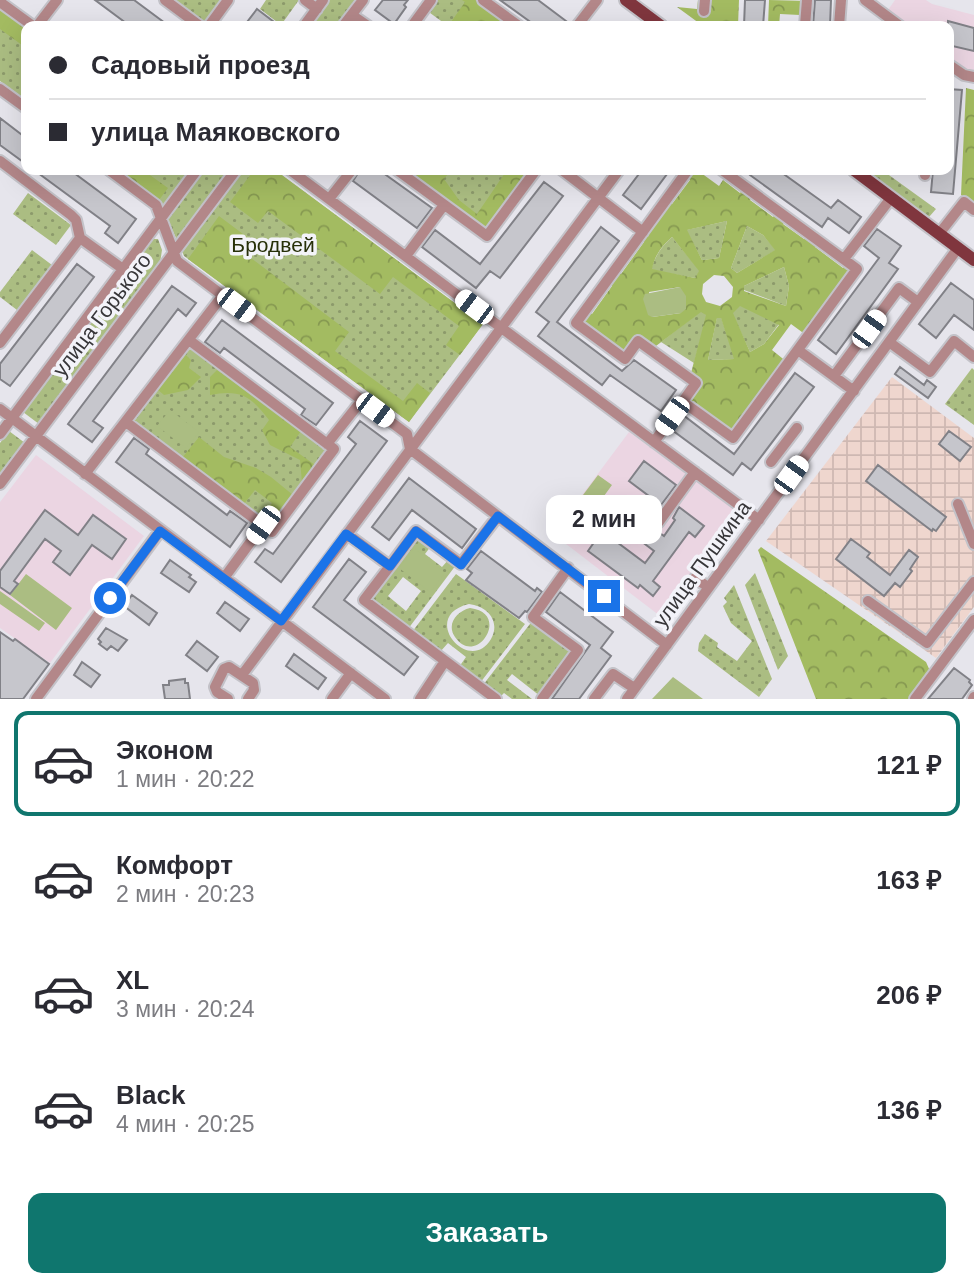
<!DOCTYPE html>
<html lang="ru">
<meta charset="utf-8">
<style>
body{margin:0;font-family:Helvetica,sans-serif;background:#f2f2f3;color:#2b2b33;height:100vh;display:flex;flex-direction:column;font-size:26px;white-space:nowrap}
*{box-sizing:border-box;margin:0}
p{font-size:23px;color:#7c7c81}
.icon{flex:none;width:38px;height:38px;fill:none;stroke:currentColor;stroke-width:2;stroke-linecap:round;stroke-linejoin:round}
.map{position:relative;height:699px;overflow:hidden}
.details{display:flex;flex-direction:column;background:#fff;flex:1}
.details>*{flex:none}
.banner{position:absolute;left:21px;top:21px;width:933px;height:154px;border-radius:14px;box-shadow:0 7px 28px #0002;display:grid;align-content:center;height:154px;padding:0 28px;background:#fff}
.end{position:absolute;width:32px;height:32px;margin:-16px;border:9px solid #1a73e8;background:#fff;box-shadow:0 0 0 4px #fff}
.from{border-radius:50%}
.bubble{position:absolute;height:49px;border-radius:14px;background:#fff;box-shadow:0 7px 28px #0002;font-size:23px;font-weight:700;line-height:49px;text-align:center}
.car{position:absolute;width:21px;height:42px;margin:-21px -10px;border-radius:9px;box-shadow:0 0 5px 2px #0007;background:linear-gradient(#fff 24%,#345 0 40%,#fff 0 76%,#345 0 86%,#fff 0)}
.banner b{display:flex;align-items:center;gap:24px;height:66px;font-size:26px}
.banner b+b{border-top:2px solid #e1e1e2}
.banner i{width:18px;height:18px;background:#2b2b33}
ul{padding:12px 0 0;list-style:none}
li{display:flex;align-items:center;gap:21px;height:105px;margin:0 14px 10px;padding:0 14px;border:4px solid transparent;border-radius:14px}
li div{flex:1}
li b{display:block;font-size:26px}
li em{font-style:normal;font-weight:700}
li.current{border-color:#0f766e}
li>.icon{width:63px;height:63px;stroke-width:1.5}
.button{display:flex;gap:14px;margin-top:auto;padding:14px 28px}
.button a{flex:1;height:80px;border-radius:14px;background:#0f766e;color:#fff;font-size:28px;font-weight:700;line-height:80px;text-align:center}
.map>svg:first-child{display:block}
.industrial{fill:url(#industrial-grid)}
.education{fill:#ebd5e2}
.grass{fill:url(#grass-dots);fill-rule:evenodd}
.forest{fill:url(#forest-crowns);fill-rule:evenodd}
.pitch{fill:#abbd82}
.building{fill:#c6c6cc;stroke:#818187;stroke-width:2}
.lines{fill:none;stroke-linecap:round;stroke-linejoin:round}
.minor-casing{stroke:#c3c2c8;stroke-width:14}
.major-casing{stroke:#c3c2c8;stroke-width:16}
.minor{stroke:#b38789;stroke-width:10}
.major{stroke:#80363e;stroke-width:12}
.route{stroke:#1a73e8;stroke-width:9}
.labels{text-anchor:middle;stroke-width:7;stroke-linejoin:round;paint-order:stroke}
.park-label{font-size:21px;fill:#273009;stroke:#f3f3f9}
.street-label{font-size:21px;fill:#373639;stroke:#f3f3f9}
</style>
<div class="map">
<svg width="974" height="699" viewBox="0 0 974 699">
<defs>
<pattern id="industrial-grid" width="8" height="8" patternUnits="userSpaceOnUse" patternTransform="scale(1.75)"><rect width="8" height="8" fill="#efd6ce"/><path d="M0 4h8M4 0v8" fill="none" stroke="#ceb8b2"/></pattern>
<pattern id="grass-dots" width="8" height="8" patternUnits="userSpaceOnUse" patternTransform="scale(1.75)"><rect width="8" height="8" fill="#abbd82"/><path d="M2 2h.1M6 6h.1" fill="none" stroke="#8c9a6b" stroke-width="1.8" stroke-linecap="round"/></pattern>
<pattern id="forest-crowns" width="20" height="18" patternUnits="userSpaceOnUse" patternTransform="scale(1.75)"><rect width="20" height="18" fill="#a3bb61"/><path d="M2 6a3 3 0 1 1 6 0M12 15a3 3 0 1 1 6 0" fill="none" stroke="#869951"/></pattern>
</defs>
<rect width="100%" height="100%" fill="#e6e5ec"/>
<path class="industrial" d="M892,377L974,438V607L936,658L766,541Z"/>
<path class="education" d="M895,0H926L932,4L974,15V72L964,69L949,57L948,26H909L888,10Z
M629,432L742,515L664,619L553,534Z
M36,455L144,536L50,663L0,628V502Z"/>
<path class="grass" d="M169,0H225L205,26Z
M266,0H299L281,25L260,9Z
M329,0H355L336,26H310Z
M434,0H477L512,26H448L426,10Z
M0,9L26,29V100L0,81Z
M120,170H275L483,324L409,422L184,256L159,200Z
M402,170H531L486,231Z
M866,170H882L936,209L929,217Z
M28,193L71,225L56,245L13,214Z
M727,221L719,258L702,260L686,230Z
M747,226L763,235L776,250L737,273L731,268Z
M672,237L700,271L695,278L651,270C655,256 661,247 672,237Z
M153,239H158L162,250L160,263L39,424L23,412Z
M32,250L52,265L17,310L0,297V292Z
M784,267L789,286L786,306L744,290V286Z
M740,305L779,324L764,344L750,352L732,313Z
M701,311L707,315L694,363L661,342Z
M717,317H721L735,359L708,360Z
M189,343L331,450L271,529L129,422Z
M972,368L974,370V425L945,404Z
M9,431L25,443L0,476V443Z
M416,534L431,546L425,554L442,567L449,559L456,565L408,629L367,599ZM403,577L421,591L406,611L388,596Z
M755,573L788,656L778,670L745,585Z
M456,574L525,624L480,683L459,667L466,657L448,643L440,652L412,632ZM469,604C487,606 501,621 491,639C469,676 418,616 469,604Z
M734,585L772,679L759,697L698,651L699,643L705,634L718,643L717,647L737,661L752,641L731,623L723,606L727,602L724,598Z
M470,608C512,613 476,668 455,637C446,624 457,611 470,608Z
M533,620L574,651L540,696L512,674L507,680L532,699H512L504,693L499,698L483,685Z"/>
<path class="forest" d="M462,0H475L511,26H454L451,22L465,2Z
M698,0H739L738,26H703L677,7L697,9Z
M769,0L808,1L807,26H799L800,15L780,14L779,26H768Z
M0,9L26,29V48L0,29Z
M966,88L974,90V205L961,195Z
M120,170H143L168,188L159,200Z
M254,170H275L483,324L460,355L446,345L459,326L393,277L380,294L268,211L258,223L230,202Z
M405,170H451L444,179L459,200L477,214L507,170H530L486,230Z
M690,170H697L719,186L723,180L740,193L744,188L753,195L750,200L773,217L777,212L786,219L783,224L804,239L808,234L818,242L815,247L843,268L847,263L855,269L806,335L791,324L772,350L787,362L732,436L685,401L698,384L690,377L706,315L701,312L652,349L638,339L625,357L578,323L587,311L592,314L612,286L608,282L616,271L621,274L644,242L640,238L667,201L672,204L690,180L685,176ZM727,221L719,258L702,260L687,230ZM747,226L763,235L775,250L737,273L731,268ZM672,237L699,271L695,278L652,269C655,255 661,247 672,237ZM784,267L789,286L786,306L744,291V286ZM714,275L724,276L733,287L732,297L720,306L706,302L702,294L703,284ZM680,287L681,313L652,317L649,292ZM740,306L779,325L764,344L750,352L733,313ZM717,318H721L734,359L708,360Z
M219,216L247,237L239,249L349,332L335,351L403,401L417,383L430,393L409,422L188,259Z
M185,354L191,360L189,368L201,377L188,390L164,395L158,390Z
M217,370L301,431L290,447L315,465L302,483L300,460L270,445L262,430L269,420C251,396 240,389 210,395V377Z
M199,437L224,457L256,468L271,477L293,495L271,525L261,518L272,503L255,490L243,505L182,458Z
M761,547L926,662L930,671L910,699H816L758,550Z"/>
<path class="pitch" d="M680,287L686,296V309L681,313L652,317L648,315L643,299L645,294Z
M170,410L199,432L186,448L157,426Z
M598,475L612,485L588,518L574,507Z
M414,548L445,573L430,592L399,568Z
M26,574L72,608L56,630L10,595Z
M0,591L45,623L39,631L0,604Z
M673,677L703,699H652Z"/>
<path class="building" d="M95,0H134L169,26H130Z
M383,0H408L404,5L406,7L394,24L375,10Z
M500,0H538L570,24L569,26H536Z
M745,0H765L763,26H744Z
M815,0H831L830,26H813Z
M257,9L274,22L271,26H244Z
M948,21L974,28V51L948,45Z
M948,89L962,90L953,194L931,192L933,170H948Z
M0,118L26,138V164L0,145Z
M34,170H70L136,219L118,243L105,233L110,226Z
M360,170H379L432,208L417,228L353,181Z
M642,170H670L641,209L623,195Z
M753,170H778L831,208L838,200L861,217L849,233L828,218L822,227L750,175Z
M544,182L563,196L500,278L490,271L476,288L422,247L435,230L480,264Z
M601,227L619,241L557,322L622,371L634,360L676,390L661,411L610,375L602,385L538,336L549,322L536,312Z
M877,229L901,246L889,263L898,269L836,354L818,340L879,258L864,246Z
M77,264L94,277L10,386L0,379V364Z
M951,283L974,300V330L954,315L936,338L919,324Z
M172,286L196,303L186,316L178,309L93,421L103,428L92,442L68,424Z
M222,320L333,403L316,425L301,415L305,409L224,348L220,353L205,342Z
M900,367L924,385L927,380L936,387L928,398L895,374Z
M795,373L814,387L751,470L742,463L733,475L672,430L683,415L734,454Z
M360,421L387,441L281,582L255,562L265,549L273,554L356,444L348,437Z
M949,431L971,447L960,461L939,444Z
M134,438L149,449L146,454L227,515L230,511L247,523L230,547L116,462Z
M644,461L676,485L661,505L629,481Z
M878,465L946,517L936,531L933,529L932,531L866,481Z
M409,478L476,529L462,548L412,510L389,540L372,527Z
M679,507L704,526L695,537L689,532L653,581L660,587L653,596L640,585L638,588L588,551L602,531L645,563L654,551L624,528L634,514L664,536L675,520L673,518Z
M45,510L78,535L93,515L126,539L112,559L92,545L70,575L53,562L61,551L45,539L14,581L18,584L10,594L0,587V571Z
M851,539L870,553L867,557L890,575L909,550L918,557L910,569L912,571L900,587L895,583L884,596L836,559Z
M481,551L535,591L537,588L542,592L527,612L525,611L519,618L466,580L472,573L467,569Z
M349,559L366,572L344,600L418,657L404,675L313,607Z
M170,560L191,575L189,577L196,582L189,592L161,573Z
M560,592L613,632L601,648L611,656L579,699H552L590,645L546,612Z
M132,595L157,613L149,625L124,606Z
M225,602L249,619L240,631L217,613Z
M106,628L127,640L118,651L111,646L107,650L99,644L101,642L98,639Z
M0,632L13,641L15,639L49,664L23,699H0Z
M197,641L218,657L207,671L186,655Z
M294,654L326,678L318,689L286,666Z
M82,662L100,675L91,687L74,675Z
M954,668L970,680L969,682L972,685L962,699H928Z
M185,679V683H188L190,699H165L163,685H169V681Z"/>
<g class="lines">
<defs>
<path id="minor" d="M165,0L200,26
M305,0L317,9
M483,0L519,26
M865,0L900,26
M0,2L33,26
M704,11L705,0
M352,15L368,26
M37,26L57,0
M209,26L228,0
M304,26L323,0
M343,26L363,0
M412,26L431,0
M577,26L597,0
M805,26L807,0
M839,26L841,0
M948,64L964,75L974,77
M0,89L26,108
M0,161L71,215L76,220L80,238L123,269
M109,170L156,205L177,261L407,434L410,449L667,645
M290,170L759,520
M397,170L487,236L536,170
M562,170L643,232
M925,175V170
M329,199L352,170
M939,234L964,202L974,210
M406,256L444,205
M844,259L891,198
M889,342L930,372L954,341L974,357
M0,343L80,238
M798,350L854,391
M834,376L899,288L918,302
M683,402L733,438L857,269L722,170
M0,409L385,699
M126,422L272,532L334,449L189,340
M0,434L197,170
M654,442L696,383L638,341L625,359L576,323L688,170
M327,444L362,400
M771,462L797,428
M85,474L223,295
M0,484L236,170
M958,504L974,544
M658,523L695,472
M347,534L390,566L416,531L461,564L498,516
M390,566L364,600L496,699
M224,578L263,525
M695,578L708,587
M868,601L927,643L974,582
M242,675L619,170
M36,699L160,531
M228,699L217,692L215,687L224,669L229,667L253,683L254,690L248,699
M332,699L351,673
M420,699L445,661
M542,699L578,650L533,617L568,568
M594,699L613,674L634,688
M627,699L958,248
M915,699L974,620
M973,699L974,697"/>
<path id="major" d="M626,0L661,26
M854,170L974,260"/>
</defs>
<use href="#minor" class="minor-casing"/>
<use href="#major" class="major-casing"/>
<use href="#minor" class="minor"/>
<use href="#major" class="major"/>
</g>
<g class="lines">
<path class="route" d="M110,598L160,531L281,621L346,534L390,566L416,531L461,565L498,516L604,596"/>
</g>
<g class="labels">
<g class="park-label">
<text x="273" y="252">Бродвей</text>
</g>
<g class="street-label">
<text transform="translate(102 315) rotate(-53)" y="7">улица Горького</text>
<text transform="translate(702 564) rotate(-54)" y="7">улица Пушкина</text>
</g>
</g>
</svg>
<i class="end from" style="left:110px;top:598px"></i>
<i class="end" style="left:604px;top:596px"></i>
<div class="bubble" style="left:546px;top:495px;width:116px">2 мин</div>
<i class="car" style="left:236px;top:305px;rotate:127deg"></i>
<i class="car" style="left:474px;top:307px;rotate:307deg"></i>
<i class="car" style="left:869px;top:329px;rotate:36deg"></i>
<i class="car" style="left:375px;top:410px;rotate:127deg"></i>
<i class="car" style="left:672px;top:416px;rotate:216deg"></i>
<i class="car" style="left:791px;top:475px;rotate:36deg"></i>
<i class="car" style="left:263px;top:525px;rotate:216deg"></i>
<div class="banner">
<b><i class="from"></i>Садовый проезд</b>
<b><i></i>улица Маяковского</b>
</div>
</div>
<section class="details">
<ul>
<li class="current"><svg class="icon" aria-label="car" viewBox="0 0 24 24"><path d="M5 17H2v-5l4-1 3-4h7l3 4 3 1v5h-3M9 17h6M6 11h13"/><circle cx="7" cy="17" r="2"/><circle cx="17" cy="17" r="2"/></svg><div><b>Эконом</b><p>1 мин · 20:22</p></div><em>121 ₽</em></li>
<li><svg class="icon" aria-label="car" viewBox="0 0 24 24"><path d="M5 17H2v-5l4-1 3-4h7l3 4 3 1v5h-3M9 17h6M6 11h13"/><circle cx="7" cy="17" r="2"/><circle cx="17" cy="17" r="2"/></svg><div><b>Комфорт</b><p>2 мин · 20:23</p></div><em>163 ₽</em></li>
<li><svg class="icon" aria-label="car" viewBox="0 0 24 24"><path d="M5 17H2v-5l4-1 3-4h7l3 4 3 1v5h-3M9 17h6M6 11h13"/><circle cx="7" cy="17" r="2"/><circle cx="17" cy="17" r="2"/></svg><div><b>XL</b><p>3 мин · 20:24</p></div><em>206 ₽</em></li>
<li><svg class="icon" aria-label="car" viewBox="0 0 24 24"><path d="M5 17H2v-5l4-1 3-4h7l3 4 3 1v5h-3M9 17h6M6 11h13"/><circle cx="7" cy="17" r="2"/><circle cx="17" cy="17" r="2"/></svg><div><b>Black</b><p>4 мин · 20:25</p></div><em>136 ₽</em></li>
</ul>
<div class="button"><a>Заказать</a></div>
</section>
